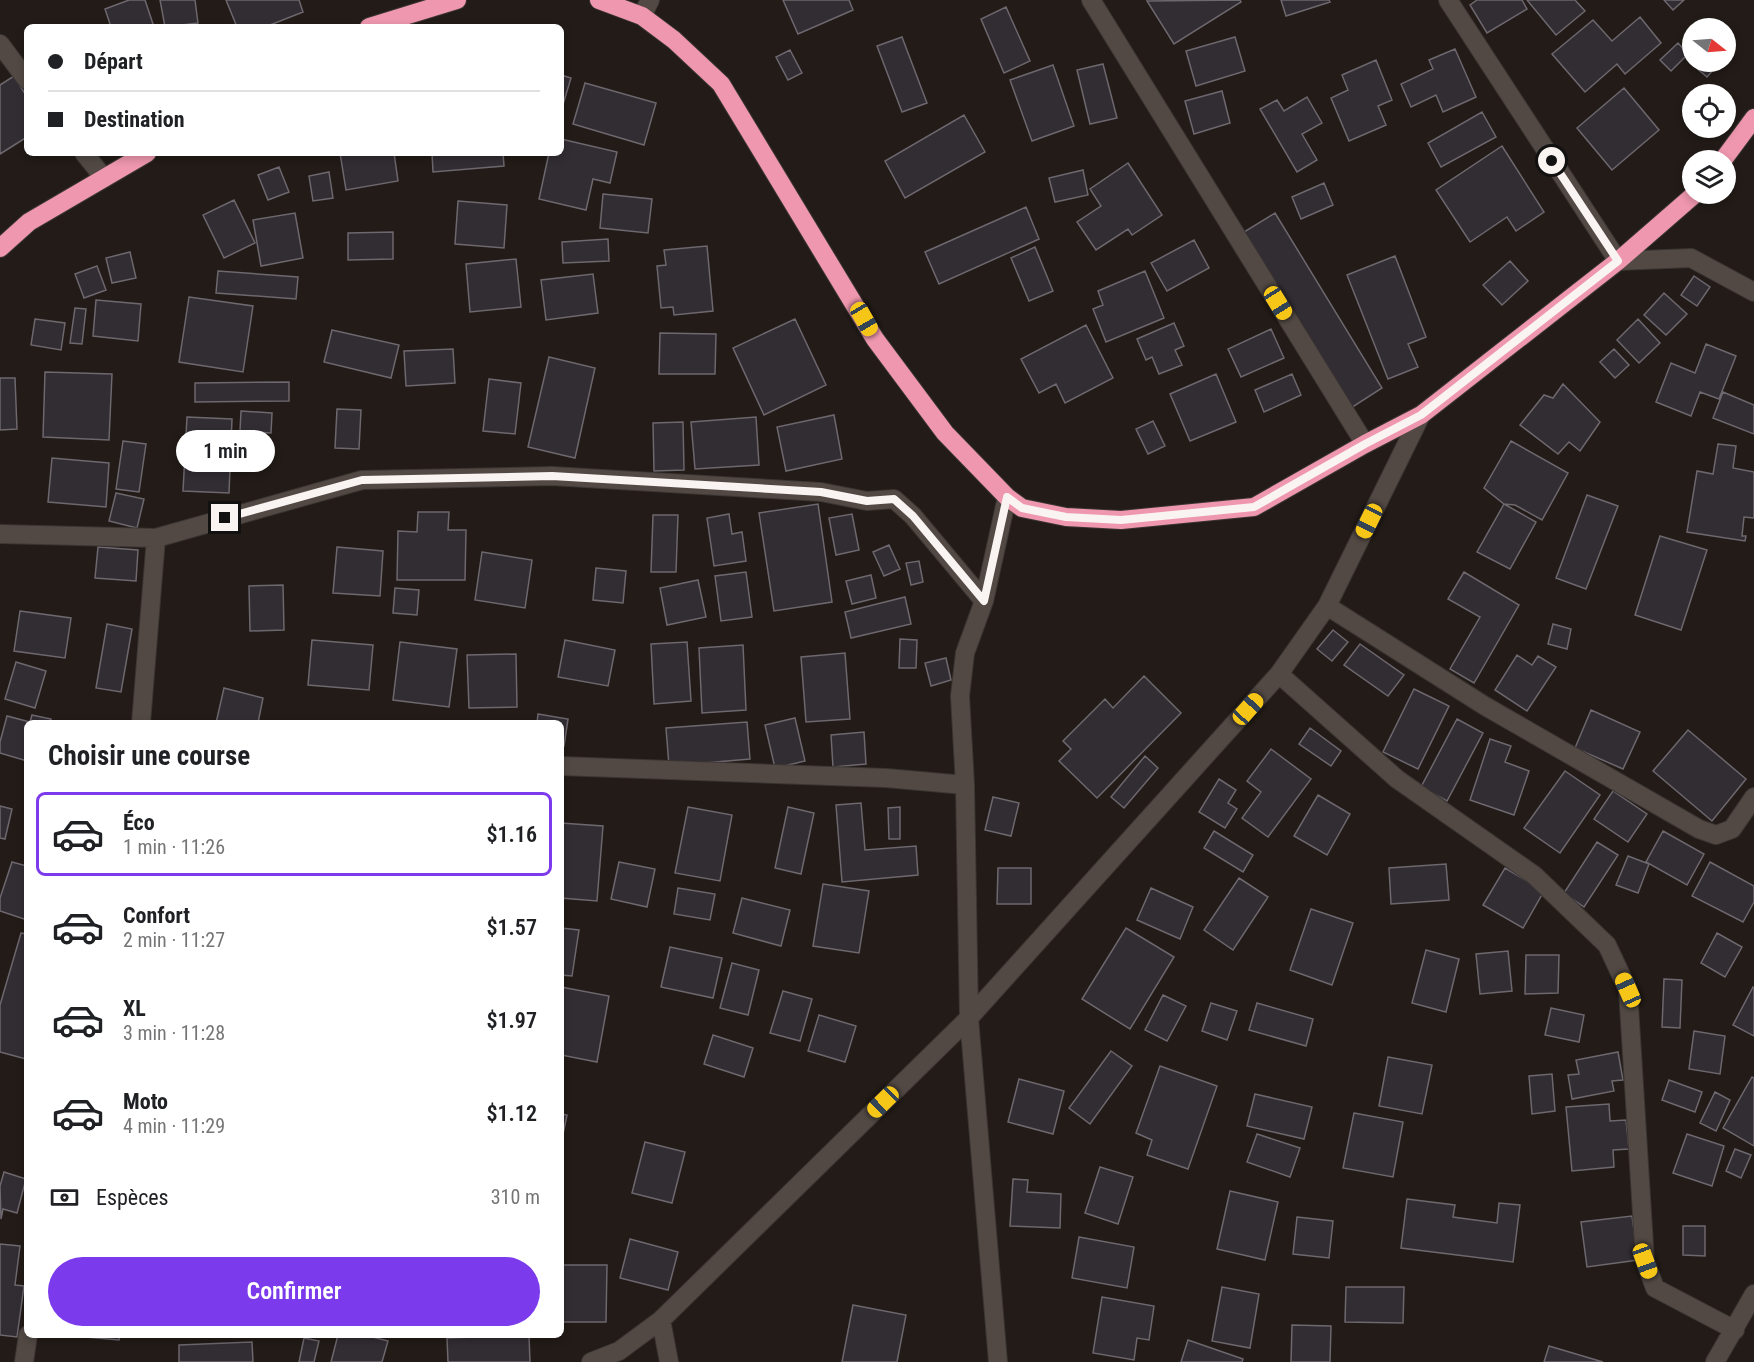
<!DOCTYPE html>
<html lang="fr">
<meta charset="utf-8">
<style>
body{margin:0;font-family:"Roboto Condensed",sans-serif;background:#f6f6f6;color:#202124;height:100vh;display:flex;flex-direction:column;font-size:22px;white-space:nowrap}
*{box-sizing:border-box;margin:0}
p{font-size:20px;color:#757577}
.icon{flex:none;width:33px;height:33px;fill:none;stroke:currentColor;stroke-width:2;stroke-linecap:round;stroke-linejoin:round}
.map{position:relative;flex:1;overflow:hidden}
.side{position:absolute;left:24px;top:720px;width:540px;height:618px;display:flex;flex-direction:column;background:#fff;border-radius:9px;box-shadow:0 3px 9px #0003}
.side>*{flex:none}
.hud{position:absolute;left:24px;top:24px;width:540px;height:132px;border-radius:9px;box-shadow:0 3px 9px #0003;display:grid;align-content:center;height:132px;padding:0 24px;background:#fff}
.needle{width:39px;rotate:107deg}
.fabs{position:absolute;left:1682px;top:18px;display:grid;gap:12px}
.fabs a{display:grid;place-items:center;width:54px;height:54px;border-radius:50%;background:#fff;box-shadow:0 3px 9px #0003;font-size:30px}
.end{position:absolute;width:27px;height:27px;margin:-14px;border:8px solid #f9f3f1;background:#111;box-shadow:0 0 0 3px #111}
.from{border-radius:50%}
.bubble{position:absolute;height:42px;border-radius:21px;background:#fff;box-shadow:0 3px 9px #0003;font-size:20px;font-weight:600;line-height:42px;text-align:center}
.car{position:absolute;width:18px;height:36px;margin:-18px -9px;border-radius:8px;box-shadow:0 0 4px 2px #0007;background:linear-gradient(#f5c518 24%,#345 0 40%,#f5c518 0 76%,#345 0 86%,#f5c518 0)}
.hud b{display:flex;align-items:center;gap:21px;height:57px;font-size:22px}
.hud b+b{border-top:2px solid #e0e0e0}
.hud i{width:15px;height:15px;background:#202124}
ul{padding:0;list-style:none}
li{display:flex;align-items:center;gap:18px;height:84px;margin:0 12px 9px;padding:0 12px;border:3px solid transparent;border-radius:9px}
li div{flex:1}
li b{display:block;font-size:22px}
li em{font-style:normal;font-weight:600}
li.selected{border-color:#7c3aed}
li>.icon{width:54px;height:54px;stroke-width:1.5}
h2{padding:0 24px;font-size:27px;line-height:72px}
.pay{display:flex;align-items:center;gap:15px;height:66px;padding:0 24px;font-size:22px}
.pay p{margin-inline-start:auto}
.button{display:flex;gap:12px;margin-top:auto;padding:12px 24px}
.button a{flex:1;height:69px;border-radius:36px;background:#7c3aed;color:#fff;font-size:24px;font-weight:600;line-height:69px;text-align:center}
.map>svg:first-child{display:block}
.building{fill:#322c33;stroke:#6d676e;stroke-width:1.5}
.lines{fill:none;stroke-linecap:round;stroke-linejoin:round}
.street-casing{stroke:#3b3533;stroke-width:20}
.highway-casing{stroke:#3b3533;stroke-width:20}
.street{stroke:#524944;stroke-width:18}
.highway{stroke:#ee97ae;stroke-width:18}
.route{stroke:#f9f3f1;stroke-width:8}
</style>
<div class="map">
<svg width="1754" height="1362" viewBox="0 0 1754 1362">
<rect width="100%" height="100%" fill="#221b17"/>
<path class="building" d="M129,0H145L154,27H111L105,9Z
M160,0H195L198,23L165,27Z
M226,0H299L303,12L265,27H237Z
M783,0H849L853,10L798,34Z
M1240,0L1241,2L1174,44L1147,1Z
M1281,0H1329L1330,2L1286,16Z
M1477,0H1522L1527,9L1487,33L1470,5Z
M1527,0H1575L1585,11L1556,35Z
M1664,0H1684L1673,10Z
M1006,7L1030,61L1004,73L981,19Z
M1640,17L1661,43L1625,74L1617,64L1585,92L1552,54L1593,20L1612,41Z
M902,37L927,103L902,112L877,46Z
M1235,37L1245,71L1196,86L1186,51Z
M1678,43L1688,54L1671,71L1660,60Z
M1455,49L1476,97L1443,112L1436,95L1411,107L1401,84L1433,69L1429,60Z
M790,50L802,73L788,80L776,57Z
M1376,60L1392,100L1378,106L1386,125L1349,141L1331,98L1348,90L1342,75Z
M1698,62H1720L1707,77L1694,66Z
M1103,64L1117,118L1090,124L1077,70Z
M1053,65L1074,126L1032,141L1010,80Z
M561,75L571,78L561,111Z
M14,76L27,97V137L0,154V85Z
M585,83L656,103L644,145L573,124Z
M1624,88L1659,130L1612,170L1577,128Z
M1222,91L1230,123L1194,134L1185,101Z
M1307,97L1322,123L1302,134L1317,160L1297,172L1260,109L1277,100L1284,111Z
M1482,112L1496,137L1441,167L1428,143Z
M964,115L985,152L905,198L885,161Z
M561,139L617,152L610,183L593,179L586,210L539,199L549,153H561Z
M1502,146L1544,212L1516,231L1507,217L1470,242L1436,190Z
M340,153H394L398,181L346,190Z
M432,153H503L504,166L433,172Z
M1128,163L1162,215L1132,235L1128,229L1096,250L1077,222L1101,206L1090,189Z
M279,167L289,192L268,200L258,175Z
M1083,170L1088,195L1055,202L1049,178Z
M329,172L333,198L313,201L309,176Z
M1324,183L1333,205L1301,219L1292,197Z
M603,194L652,199L648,233L600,228Z
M234,200L255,243L224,258L203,215Z
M458,201L507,205L504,248L455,244Z
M1026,207L1039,239L939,284L925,252Z
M295,213L303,258L261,266L253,220Z
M1275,213L1382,388L1351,408L1244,232Z
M393,232V259L348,260V233Z
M608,239L609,261L563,263L562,242Z
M1194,240L1209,268L1167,291L1151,263Z
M707,246L713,311L674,315L673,307L661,308L657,266L666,265L664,250Z
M1035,247L1053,291L1029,301L1011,258Z
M130,252L136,278L112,283L106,258Z
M1395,256L1426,337L1408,344L1418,367L1388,379L1347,275Z
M516,259L521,307L470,312L466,264Z
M1510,261L1528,281L1502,305L1483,285Z
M97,266L106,290L84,298L75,274Z
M218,271L298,277L296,299L216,293Z
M1145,271L1164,318L1106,342L1093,309L1103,305L1098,291Z
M593,274L598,313L546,320L541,280Z
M1694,276L1710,287L1697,306L1681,295Z
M1664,293L1687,314L1666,335L1644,315Z
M189,297L253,306L243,372L179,362Z
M96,300L141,304L138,341L93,336Z
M75,308L86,309L82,344L70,343Z
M35,319L65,323L61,350L31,345Z
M795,319L826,385L764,415L733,348Z
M1638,319L1660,343L1639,363L1617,340Z
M1174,323L1184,346L1175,350L1182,365L1159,374L1152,357L1146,360L1137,339Z
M1086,325L1113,378L1065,403L1056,384L1039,393L1021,359Z
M1271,329L1284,358L1241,377L1228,349Z
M332,330L399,345L391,378L324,362Z
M660,333L716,334L715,374H659Z
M1706,344L1736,356L1719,399L1700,392L1691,416L1656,402L1671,363L1695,373Z
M453,349L455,383L406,386L404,351Z
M1614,349L1629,365L1615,378L1600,362Z
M549,357L595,368L575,458L528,447Z
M45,372L112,374L109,440L43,437Z
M1216,374L1236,422L1190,441L1170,394Z
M1292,374L1301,395L1264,412L1255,390Z
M0,378H15L17,429L0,430Z
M489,379L521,383L515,434L483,431Z
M289,382V401L195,402V383Z
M1563,384L1600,422L1580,451L1569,442L1558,454L1520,425L1544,395L1553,398Z
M1723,392L1754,405V434L1713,418Z
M337,409L361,410L359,449L335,448Z
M241,411L272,413L271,433L240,431Z
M834,415L842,459L786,471L777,427Z
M187,417L232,419L229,493L183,491Z
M756,417L759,465L695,469L691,422Z
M1153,421L1165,446L1148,454L1136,429Z
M683,422L684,470L654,471L653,423Z
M123,441L146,444L139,492L116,489Z
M1511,441L1568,473L1542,520L1515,505L1504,504L1484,488Z
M1718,444L1736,446L1733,468L1754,472V518L1744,517L1742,536H1746L1745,541L1687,532L1697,471L1713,474Z
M52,458L109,463L106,507L48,502Z
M116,493L144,499L137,528L109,521Z
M1587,495L1618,506L1586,589L1556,578Z
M818,504L832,602L774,611L759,513Z
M1504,504L1536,522L1510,569L1477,552Z
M418,512H449L448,530H466L465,580H397L398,531L417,532Z
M729,514L732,534L742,532L746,561L714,566L707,518Z
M852,514L859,550L836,555L829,518Z
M653,515H678L676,572H651Z
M1660,536L1707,550L1681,630L1635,615Z
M889,545L900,569L884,576L873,552Z
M98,547L138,550L136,581L95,578Z
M337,547L383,551L380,596L333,593Z
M482,552L532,560L525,608L475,600Z
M919,561L923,582L911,585L906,563Z
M596,568L626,571L623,603L593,600Z
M746,572L752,617L721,621L715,576Z
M1464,572L1519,605L1474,683L1450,669L1480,617L1448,599Z
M871,575L876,598L852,604L846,581Z
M698,580L706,617L667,625L660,588Z
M283,585L284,630L250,631L249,586Z
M395,588L419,590L417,615L393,613Z
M905,597L911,624L851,638L845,612Z
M20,611L71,618L65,658L14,651Z
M107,624L132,629L121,692L96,688Z
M1553,624L1571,629L1567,649L1548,644Z
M1333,630L1348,642L1332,661L1317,649Z
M900,639L917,640L916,668H899Z
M312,640L373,645L369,690L308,685Z
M565,640L615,650L608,686L558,677Z
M400,642L457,649L449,707L393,700Z
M687,642L691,701L654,704L651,644Z
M1360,644L1404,675L1388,696L1344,665Z
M743,645L746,710L702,713L699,648Z
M845,653L850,719L806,722L801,657Z
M516,654L517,707L469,708L467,655Z
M1517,655L1532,665L1538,656L1556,667L1527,711L1495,690Z
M946,658L951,680L931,686L925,663Z
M16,662L46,671L35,708L5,699Z
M1144,676L1181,713L1097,798L1059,761L1071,749L1063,741L1105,699L1113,708Z
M224,688L263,698L258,723H216Z
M1414,689L1449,706L1418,769L1383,752Z
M1591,710L1640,732L1623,769L1575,748Z
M538,714L568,719L564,746H561V723H537Z
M32,715L51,719L50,723H27V761L0,753V742L7,716L30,722Z
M795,718L805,761L775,768L765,725Z
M1457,719L1483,733L1447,801L1421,787Z
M747,722L750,759L669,766L666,728Z
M1310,728L1341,751L1331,766L1299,744Z
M1688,730L1746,779L1712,821L1653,771Z
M864,732L866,764L833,767L831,735Z
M1490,739L1511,746L1505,762L1529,771L1514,815L1470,800Z
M1271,749L1311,779L1268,837L1242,818L1261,792L1247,781Z
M1145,756L1158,768L1124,808L1111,797Z
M1565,771L1600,795L1560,853L1524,828Z
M1219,779L1236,790L1228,803L1237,809L1225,828L1199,812Z
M1613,791L1647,814L1628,842L1594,819Z
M1318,795L1350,814L1327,855L1294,836Z
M993,797L1019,803L1011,836L985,830Z
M861,803L865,850L916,846L918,875L842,882L836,805Z
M0,806L12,809L5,839L0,838Z
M688,807L732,815L720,881L675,873Z
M788,807L814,813L801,874L775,868Z
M900,807V839H889L888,808Z
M561,823L603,826L597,901L561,898Z
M1214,831L1253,855L1243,872L1204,848Z
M1663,831L1704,854L1687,885L1646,862Z
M1597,842L1618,855L1584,907L1564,893Z
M1628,856L1649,864L1638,893L1616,885Z
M12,862L27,866V920L0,911V898Z
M619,862L655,869L647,907L611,899Z
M1710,862L1754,886V902L1743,922L1692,896Z
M1446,864L1449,900L1391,904L1389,868Z
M998,868H1031V904H997Z
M1505,868L1544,891L1523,928L1483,905Z
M1239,878L1268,897L1233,950L1204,930Z
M823,884L869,891L859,953L813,946Z
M678,888L715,894L710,920L674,914Z
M1151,888L1193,907L1180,939L1137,920Z
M742,898L790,910L781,946L733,933Z
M1311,909L1353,923L1332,985L1290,970Z
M561,928L579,930L572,976L561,975Z
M1126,928L1174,957L1130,1029L1082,999Z
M21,933L27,934L26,1059L0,1052V1005Z
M1717,933L1742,947L1725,977L1701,963Z
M670,947L722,958L713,998L661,987Z
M1426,950L1459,959L1446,1012L1412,1003Z
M1508,951L1512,991L1480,994L1476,954Z
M1526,955H1559L1558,993L1525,994Z
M732,963L759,970L748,1015L720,1008Z
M1664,979L1682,980L1680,1028L1662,1027Z
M561,987L609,996L597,1062L561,1055Z
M1753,987L1754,988V1036L1733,1025Z
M783,991L812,999L800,1041L770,1033Z
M1163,995L1186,1006L1167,1041L1145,1030Z
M1211,1003L1237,1011L1227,1040L1202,1031Z
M1257,1003L1313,1019L1306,1046L1249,1030Z
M1551,1008L1584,1015L1579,1042L1545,1035Z
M819,1015L856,1026L845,1062L808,1051Z
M1694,1031L1725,1036L1720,1074L1689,1069Z
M713,1035L753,1048L744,1077L704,1064Z
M1111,1051L1132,1066L1090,1124L1069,1108Z
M1618,1052L1623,1080L1612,1081L1614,1091L1572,1099L1568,1075L1579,1074L1576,1060Z
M1388,1057L1432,1065L1422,1114L1379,1106Z
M1160,1066L1217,1086L1188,1169L1147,1155L1152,1140L1136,1133Z
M1552,1074L1555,1111L1532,1114L1529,1076Z
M1752,1077L1754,1078V1146L1723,1128Z
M1019,1079L1064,1091L1053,1134L1008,1122Z
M1669,1080L1702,1092L1695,1112L1662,1100Z
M1715,1092L1730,1100L1716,1131L1700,1123Z
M1255,1094L1312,1107L1304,1139L1247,1126Z
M1609,1104L1610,1121L1626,1120L1629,1149L1613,1150L1614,1167L1572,1171L1566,1107Z
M1354,1113L1403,1122L1393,1177L1343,1168Z
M561,1114L567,1115L562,1139L561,1138Z
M1257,1134L1300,1148L1290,1177L1247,1162Z
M1687,1134L1724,1146L1712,1186L1673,1173Z
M645,1142L685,1152L672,1203L632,1193Z
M1735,1149L1751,1155L1741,1178L1726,1171Z
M1100,1167L1133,1177L1118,1224L1085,1213Z
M4,1172L26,1179L17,1213L3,1209L1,1219L0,1186Z
M1013,1179L1028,1180L1027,1192L1061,1194L1060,1228L1010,1226Z
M1230,1191L1278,1202L1265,1260L1217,1249Z
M1407,1199L1455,1205L1453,1217L1497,1223L1499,1203L1520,1205L1513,1262L1401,1248Z
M1632,1216L1638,1260L1587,1267L1581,1222Z
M1297,1217L1333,1221L1329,1258L1293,1254Z
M1683,1226H1705V1256L1683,1255Z
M1079,1237L1134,1247L1127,1288L1072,1278Z
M630,1239L678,1252L668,1290L620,1278Z
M0,1244L20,1246L15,1285L24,1286L17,1337L0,1335Z
M561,1265H607L606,1322H561Z
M1222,1287L1259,1294L1250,1348L1212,1341Z
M1346,1287H1404L1403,1323L1345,1322Z
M1102,1297L1154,1306L1149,1340L1137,1338L1134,1360L1093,1353Z
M853,1305L906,1315L897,1362H842Z
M1292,1325L1331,1326L1330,1362H1291Z
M62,1335H120L119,1340Z
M338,1335H365L388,1341L382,1362H331Z
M529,1335L530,1362H448L447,1338Z
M304,1338L319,1341L314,1362H299Z
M1188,1340L1243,1359L1242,1362H1181Z
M252,1342L253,1362H179V1345Z
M1549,1346L1603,1362H1544Z"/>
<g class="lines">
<defs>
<path id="street" d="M1091,0L1365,444
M1448,0L1618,261L1691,258L1754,292
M642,16L650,0
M0,44L27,80
M84,153L104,178
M0,534L156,538L362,480L552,476L821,492L867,501L894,499L913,516L984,601
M1327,606L1485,706L1699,829L1716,835L1732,829L1754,797
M1279,674L1397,779L1534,875L1607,945L1628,990L1645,1261L1655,1288L1735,1330
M141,723L156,538
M561,766L886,778L965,785
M661,1320L669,1362
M24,1362L28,1335
M591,1362L619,1351L661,1320L969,1018L1279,674L1327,606L1421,415
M998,1362L969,1018L965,785L960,696L965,653L984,601L1007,497
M1715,1362L1754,1294"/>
<path id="highway" d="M599,0L642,16L674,40L721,84L875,339L945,433L1007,497L1022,508L1066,517L1121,520L1254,507L1365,444L1421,415L1618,261L1695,194
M369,27L457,0
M1723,160L1754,118
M0,248L29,222L147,153"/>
</defs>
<use href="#street" class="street-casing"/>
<use href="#highway" class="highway-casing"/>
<use href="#street" class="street"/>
<use href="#highway" class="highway"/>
</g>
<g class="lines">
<path class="route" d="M225,518L362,480L552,476L821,492L867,501L894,499L913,516L984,601L1007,497L1022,508L1066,517L1121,520L1254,507L1365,444L1421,415L1618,261L1552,161"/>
</g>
</svg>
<div class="fabs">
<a><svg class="needle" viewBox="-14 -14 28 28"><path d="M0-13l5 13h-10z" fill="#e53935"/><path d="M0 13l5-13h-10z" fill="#757577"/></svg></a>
<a><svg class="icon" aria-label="locate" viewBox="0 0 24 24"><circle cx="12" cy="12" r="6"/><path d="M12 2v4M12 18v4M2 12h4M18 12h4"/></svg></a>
<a><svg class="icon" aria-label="layers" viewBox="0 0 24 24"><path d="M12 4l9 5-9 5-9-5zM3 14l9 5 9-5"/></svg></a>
</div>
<i class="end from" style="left:1552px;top:161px"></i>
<i class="end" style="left:225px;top:518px"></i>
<div class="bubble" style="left:176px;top:430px;width:99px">1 min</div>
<i class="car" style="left:1278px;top:303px;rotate:148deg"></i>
<i class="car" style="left:864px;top:319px;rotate:150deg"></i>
<i class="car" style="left:1369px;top:521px;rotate:206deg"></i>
<i class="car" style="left:1248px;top:709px;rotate:42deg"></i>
<i class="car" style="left:1628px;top:990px;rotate:336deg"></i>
<i class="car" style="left:883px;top:1102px;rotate:226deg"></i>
<i class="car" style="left:1645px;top:1261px;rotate:160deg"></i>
<div class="hud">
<b><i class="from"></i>Départ</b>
<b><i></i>Destination</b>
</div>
<section class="side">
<h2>Choisir une course</h2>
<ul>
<li class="selected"><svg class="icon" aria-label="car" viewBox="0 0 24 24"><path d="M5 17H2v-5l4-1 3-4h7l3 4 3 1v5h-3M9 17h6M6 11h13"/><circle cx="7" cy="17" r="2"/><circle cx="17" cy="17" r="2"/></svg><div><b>Éco</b><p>1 min · 11:26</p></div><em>$1.16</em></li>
<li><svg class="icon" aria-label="car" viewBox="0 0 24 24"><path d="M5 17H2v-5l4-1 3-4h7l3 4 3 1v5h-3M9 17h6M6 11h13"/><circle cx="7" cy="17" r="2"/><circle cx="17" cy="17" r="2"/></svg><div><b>Confort</b><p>2 min · 11:27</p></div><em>$1.57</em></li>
<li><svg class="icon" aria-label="car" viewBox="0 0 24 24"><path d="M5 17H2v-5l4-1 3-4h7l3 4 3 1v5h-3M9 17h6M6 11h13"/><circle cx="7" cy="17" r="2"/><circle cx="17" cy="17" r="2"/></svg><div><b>XL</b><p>3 min · 11:28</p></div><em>$1.97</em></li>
<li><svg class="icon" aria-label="car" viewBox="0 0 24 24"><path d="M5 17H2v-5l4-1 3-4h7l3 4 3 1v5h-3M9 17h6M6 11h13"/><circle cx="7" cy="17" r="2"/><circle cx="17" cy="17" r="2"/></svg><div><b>Moto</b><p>4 min · 11:29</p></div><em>$1.12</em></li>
</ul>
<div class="pay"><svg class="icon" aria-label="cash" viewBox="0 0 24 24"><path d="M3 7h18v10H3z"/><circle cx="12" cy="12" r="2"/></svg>Espèces<p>310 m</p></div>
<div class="button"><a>Confirmer</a></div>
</section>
</div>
